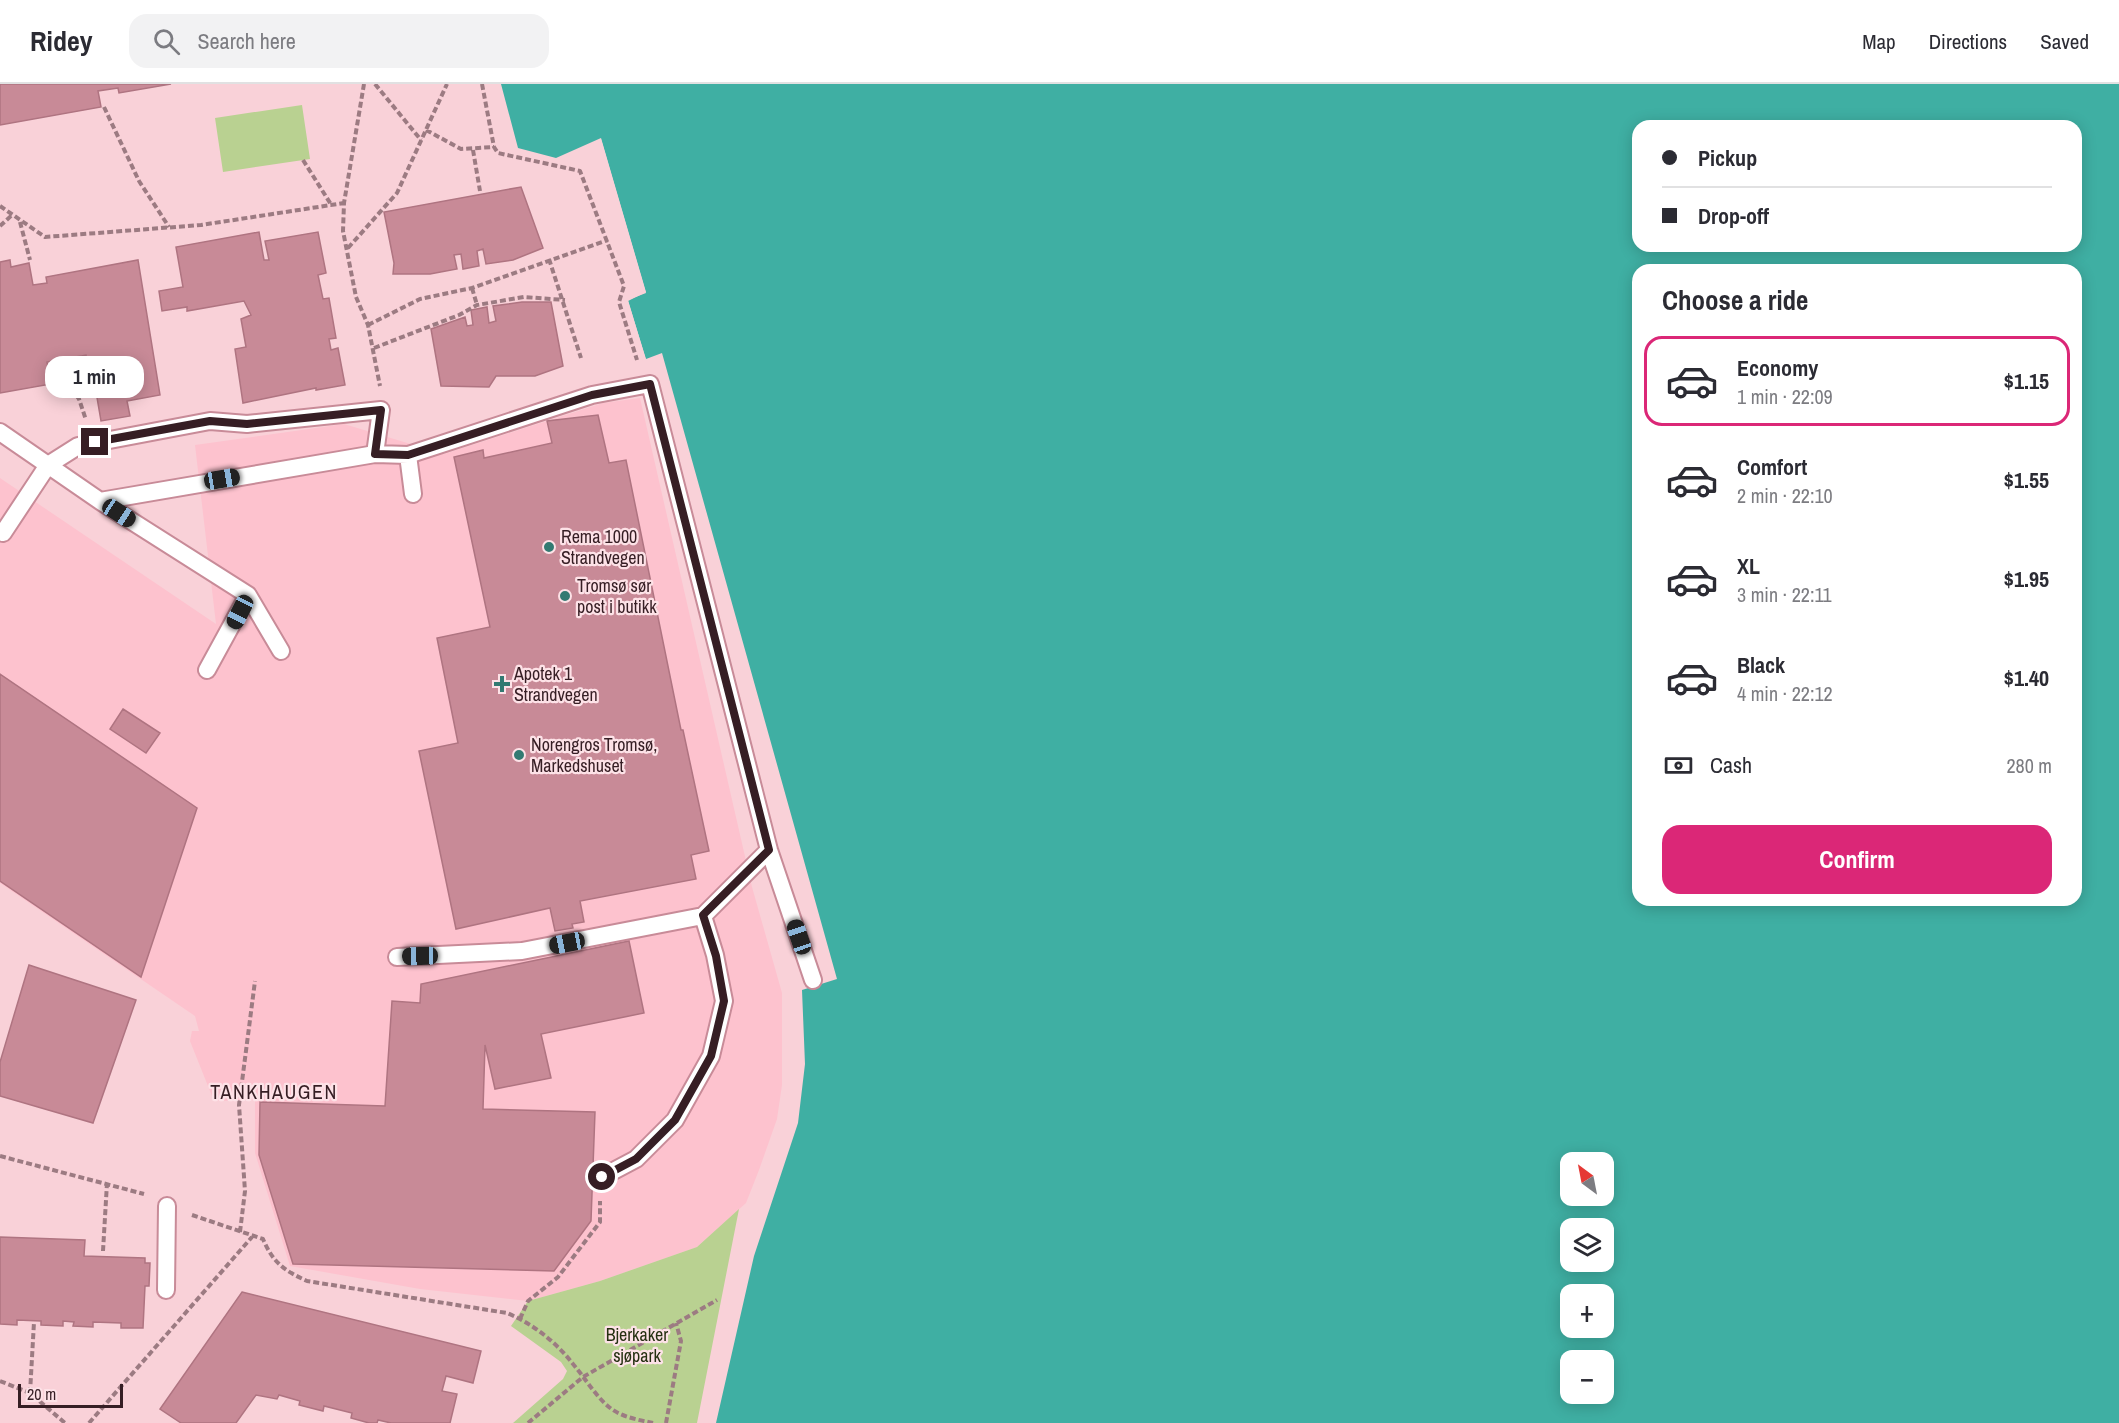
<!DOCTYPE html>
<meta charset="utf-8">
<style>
body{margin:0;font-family:"Archivo Narrow",sans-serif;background:#f2f2f3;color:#2b2b33;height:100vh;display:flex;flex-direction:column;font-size:22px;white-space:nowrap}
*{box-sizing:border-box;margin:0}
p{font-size:20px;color:#7c7c81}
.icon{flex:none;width:33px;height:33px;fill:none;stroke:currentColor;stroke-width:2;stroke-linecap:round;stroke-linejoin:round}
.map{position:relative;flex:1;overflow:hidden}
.details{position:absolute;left:1632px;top:180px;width:450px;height:642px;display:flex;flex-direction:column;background:#fff;border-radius:18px;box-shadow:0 3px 15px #0003}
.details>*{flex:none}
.banner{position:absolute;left:1632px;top:36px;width:450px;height:132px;border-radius:18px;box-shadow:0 3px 15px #0003;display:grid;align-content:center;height:132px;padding:0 30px;background:#fff}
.needle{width:39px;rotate:328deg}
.tools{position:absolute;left:1560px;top:1068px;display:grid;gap:12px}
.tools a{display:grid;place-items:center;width:54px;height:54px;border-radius:12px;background:#fff;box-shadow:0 3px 15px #0003;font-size:30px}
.scale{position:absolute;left:18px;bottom:15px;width:105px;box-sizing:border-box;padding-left:6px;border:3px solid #361e24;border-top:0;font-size:16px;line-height:21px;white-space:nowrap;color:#361e24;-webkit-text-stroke:4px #fde2e7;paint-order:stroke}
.end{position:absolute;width:27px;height:27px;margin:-14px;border:8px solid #361e24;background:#fff;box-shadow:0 0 0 3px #fff}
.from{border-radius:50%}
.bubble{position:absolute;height:42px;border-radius:18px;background:#fff;box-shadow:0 3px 15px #0003;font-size:20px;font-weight:700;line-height:42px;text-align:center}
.car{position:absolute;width:18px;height:36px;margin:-18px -9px;border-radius:8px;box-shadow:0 0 4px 2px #0007;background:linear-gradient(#222 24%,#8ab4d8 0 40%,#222 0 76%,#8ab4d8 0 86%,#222 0)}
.banner b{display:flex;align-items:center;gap:21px;height:57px;font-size:22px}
.banner b+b{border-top:2px solid #e1e1e2}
.banner i{width:15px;height:15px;background:#2b2b33}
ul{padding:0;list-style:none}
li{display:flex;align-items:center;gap:18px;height:90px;margin:0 12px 9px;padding:0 18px;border:3px solid transparent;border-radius:18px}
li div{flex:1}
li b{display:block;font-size:22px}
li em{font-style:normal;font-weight:700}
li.on{border-color:#db2777}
li>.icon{width:54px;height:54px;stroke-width:1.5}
h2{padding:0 30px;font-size:27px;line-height:72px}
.pay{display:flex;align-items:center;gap:15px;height:66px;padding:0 30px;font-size:22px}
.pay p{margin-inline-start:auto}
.action{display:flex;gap:12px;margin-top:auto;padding:12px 30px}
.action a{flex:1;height:69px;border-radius:18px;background:#db2777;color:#fff;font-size:24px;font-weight:700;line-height:69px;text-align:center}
header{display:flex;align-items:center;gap:36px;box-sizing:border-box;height:84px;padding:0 30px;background:#fff;border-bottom:2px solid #e1e1e2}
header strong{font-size:28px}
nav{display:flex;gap:33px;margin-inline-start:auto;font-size:21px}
.search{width:420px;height:54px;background:#f2f2f3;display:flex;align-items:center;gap:15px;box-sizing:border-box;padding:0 21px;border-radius:18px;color:#7c7c81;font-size:22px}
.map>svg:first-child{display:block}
.built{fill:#fdc2ce}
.green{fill:#b9d191}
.water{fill:#3fafa3;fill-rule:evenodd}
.pier{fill:#f9d1d8}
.building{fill:#c88a97;stroke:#af7481;stroke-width:1.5}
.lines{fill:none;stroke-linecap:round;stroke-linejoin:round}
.service-casing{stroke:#c88b98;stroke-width:20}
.path{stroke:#9c7b82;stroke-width:4;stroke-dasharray:6 3;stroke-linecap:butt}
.service{stroke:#fff;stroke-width:16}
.route{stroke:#361e24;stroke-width:8}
.poi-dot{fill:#337a72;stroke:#fde2e7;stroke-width:2}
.labels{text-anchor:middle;stroke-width:4.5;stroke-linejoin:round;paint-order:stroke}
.poi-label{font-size:18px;fill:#361e24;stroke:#fde2e7;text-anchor:start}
.park-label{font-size:18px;fill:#253011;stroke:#fde2e7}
.neighbourhood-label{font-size:20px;letter-spacing:1.5px;fill:#361e24;stroke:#fde2e7}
</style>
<header>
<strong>Ridey</strong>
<div class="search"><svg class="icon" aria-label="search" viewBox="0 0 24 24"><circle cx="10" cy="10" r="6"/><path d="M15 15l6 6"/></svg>Search here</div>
<nav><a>Map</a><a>Directions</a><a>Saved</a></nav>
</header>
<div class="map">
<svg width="2119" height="1339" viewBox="0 0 2119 1339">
<rect width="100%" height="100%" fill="#f9d1d8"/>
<path class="built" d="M640,314L752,803L782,909V1001L777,1035L759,1086L746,1119L697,1163L600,1197L528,1217L420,1205L290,1182L255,1069V1016L214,1017L190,957L192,947H199L195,932L0,799V394L216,540L195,361L344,340L444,370L603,319Z"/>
<path class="green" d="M302,21L310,75L223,88L215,34Z
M739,1125L697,1339H513L563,1295L567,1287L561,1278L511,1242L528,1217L600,1197L697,1163Z"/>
<path class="water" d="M501,0H2119V1339H716L754,1172L798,1039L805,980L802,906L837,895L662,269L646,275L628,217L646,208L601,54L556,74L518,64ZM1638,42H2076V162H1638ZM1638,186H2076V816H1638ZM1570,1078H1604V1112H1570ZM1570,1144H1604V1178H1570ZM1570,1210H1604V1244H1570ZM1570,1276H1604V1310H1570Z"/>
<path class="pier" d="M601,55L646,209L628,216L646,276L643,277L625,217L643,207L599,58L556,77L515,65L557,75Z"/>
<path class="building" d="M0,0H171L119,9L118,4L98,7L101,23L0,41Z
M521,103L543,164L513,176L486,180L483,165L477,167L479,182L463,185L461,170L454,171L457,185L430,190H393L394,179L384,128Z
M259,148L264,176H269L265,157L318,148L326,189L318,191L323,215L329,214L336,254L329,255L331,266L338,264L345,301L316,306V304L243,319L235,265L246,263L241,235L251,231L244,217L187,227V223L162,227L159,207L183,203L176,163Z
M10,176L11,183L29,179L33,201L47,199L46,193L138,176L160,311L127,317L130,332L101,337L93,290L90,291L86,271L47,278L51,300L0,309V178Z
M522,218H551L563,282L535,292H496L489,303L441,302L431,245L465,233L467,242L473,241L471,226L487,223L489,239L496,237L493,222Z
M598,331L609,379L626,376L681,646H683L709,767L691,771L696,795L580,817L584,838L572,840L573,844L555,847L550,824L456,845L419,667L458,659L437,554L490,543L454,373L483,366L484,374L552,359L547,337Z
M0,590L197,724L141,893L0,797Z
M123,625L160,649L146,669L110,645Z
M629,857L644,929L541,950L551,994L495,1005L485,961L483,1025L595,1028L591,1137L554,1187L293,1180L259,1071L260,1018L385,1022L392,917L420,919L421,900Z
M29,881L136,916L93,1039L0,1012V978Z
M0,1153L85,1156L84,1172L145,1174V1179H150L149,1202H145L143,1244H121V1239L93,1238V1243L73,1242L74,1238L63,1237V1242L41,1241V1237L17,1236V1241L0,1240Z
M242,1208L481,1267L473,1299L446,1292L442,1307L457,1310L450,1339H391L378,1336L377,1339H369L351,1334L352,1329L324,1322L323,1327L299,1321L300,1317L279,1311L277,1315L256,1311L236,1339H181L160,1325Z"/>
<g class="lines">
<defs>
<path id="service" d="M0,348L100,417L248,511L281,567
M408,371L413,410
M100,417L375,370L408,371L592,311L650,300L769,766L813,896
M3,449L48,381L78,362L210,337L247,340L381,326L375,370
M207,586L248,511
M397,873L522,867L703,832L769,766
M602,1093L636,1075L675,1036L711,972L724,917L715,871L703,832
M166,1206L167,1122"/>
</defs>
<use href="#service" class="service-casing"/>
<path class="path" d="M364,0L344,119L343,147L356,213L368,241L380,302
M375,0L421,56
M482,0L494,63L498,69L580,87L624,202L619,218L637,276
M104,23L139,97L169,143
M426,46L461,65L494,63
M473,66L480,107
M303,76L332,122
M0,122L45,153L201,141L344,119
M20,138L30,176
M0,142L12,131
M348,164L397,109L447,0
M549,175L581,274
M472,204L477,221
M368,241L420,215L472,204L608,156
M374,264L459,231L477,221L524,213L565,216
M71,304L79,315L86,336
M0,1072L144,1110
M192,1131L263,1155C273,1179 285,1187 307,1197L507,1229C533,1240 556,1258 573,1280C586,1295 597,1315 613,1326C625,1334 640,1336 653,1339
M240,1148L245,1107L239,1021L255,897
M103,1167L107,1099
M520,1235L528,1217L558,1193L600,1138V1117
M0,1297L30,1309L65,1339
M30,1309L34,1238
M89,1339L252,1153
M528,1339L583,1293L717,1216
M666,1339L681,1257L676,1239"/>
<use href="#service" class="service"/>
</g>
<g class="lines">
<path class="route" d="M95,358L210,337L247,340L381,326L375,370L408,371L592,311L650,300L769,766L703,831L716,872L724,917L711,972L675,1036L636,1075L602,1093"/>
</g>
<g class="poi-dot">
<circle cx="549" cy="463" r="6"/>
<circle cx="565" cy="512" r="6"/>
<path d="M499 591h6v6h6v6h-6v6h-6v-6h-6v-6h6z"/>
<circle cx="519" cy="671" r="6"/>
</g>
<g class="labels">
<g class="poi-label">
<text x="561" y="459">Rema 1000<tspan x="561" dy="21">Strandvegen</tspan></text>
<text x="577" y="508">Tromsø sør<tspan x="577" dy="21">post i butikk</tspan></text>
<text x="514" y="596">Apotek 1<tspan x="514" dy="21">Strandvegen</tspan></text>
<text x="531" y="667">Norengros Tromsø,<tspan x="531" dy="21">Markedshuset</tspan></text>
</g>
<g class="park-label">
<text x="637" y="1257">Bjerkaker<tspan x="637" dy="21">sjøpark</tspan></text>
</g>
<g class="neighbourhood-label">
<text x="274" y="1015">TANKHAUGEN</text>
</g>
</g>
</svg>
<div class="tools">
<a><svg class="needle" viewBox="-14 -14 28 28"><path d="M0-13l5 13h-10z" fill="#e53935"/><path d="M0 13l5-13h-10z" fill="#7c7c81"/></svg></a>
<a><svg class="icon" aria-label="layers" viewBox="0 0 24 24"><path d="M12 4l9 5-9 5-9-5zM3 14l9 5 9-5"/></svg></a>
<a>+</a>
<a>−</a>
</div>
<div class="scale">20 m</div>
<i class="end from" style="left:602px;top:1093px"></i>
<i class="end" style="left:95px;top:358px"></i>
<div class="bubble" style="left:45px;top:272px;width:99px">1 min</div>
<i class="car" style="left:222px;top:395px;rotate:81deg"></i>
<i class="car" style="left:119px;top:429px;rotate:123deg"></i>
<i class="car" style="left:240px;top:528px;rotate:207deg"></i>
<i class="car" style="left:799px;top:853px;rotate:341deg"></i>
<i class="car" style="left:567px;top:859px;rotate:259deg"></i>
<i class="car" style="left:420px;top:872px;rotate:269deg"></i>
<div class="banner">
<b><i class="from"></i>Pickup</b>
<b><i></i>Drop-off</b>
</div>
<section class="details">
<h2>Choose a ride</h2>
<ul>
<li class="on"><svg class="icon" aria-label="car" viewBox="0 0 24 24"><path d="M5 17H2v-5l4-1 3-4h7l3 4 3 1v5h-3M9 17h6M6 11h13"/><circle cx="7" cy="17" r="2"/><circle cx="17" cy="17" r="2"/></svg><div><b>Economy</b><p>1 min · 22:09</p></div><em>$1.15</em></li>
<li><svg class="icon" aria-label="car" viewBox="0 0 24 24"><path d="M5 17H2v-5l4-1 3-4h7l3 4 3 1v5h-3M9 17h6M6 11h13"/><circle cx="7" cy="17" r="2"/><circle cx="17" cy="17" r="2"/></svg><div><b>Comfort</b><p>2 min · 22:10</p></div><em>$1.55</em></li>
<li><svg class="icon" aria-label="car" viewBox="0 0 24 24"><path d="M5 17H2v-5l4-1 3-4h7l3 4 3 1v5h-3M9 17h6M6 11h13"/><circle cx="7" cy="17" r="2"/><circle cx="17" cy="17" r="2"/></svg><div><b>XL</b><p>3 min · 22:11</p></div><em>$1.95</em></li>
<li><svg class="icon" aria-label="car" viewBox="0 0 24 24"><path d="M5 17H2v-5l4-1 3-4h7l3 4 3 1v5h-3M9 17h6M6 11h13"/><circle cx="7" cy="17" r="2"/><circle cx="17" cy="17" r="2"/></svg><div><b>Black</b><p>4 min · 22:12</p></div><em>$1.40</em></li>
</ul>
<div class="pay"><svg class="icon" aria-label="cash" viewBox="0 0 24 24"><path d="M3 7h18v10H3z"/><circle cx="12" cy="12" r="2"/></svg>Cash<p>280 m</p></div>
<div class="action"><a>Confirm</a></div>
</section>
</div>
